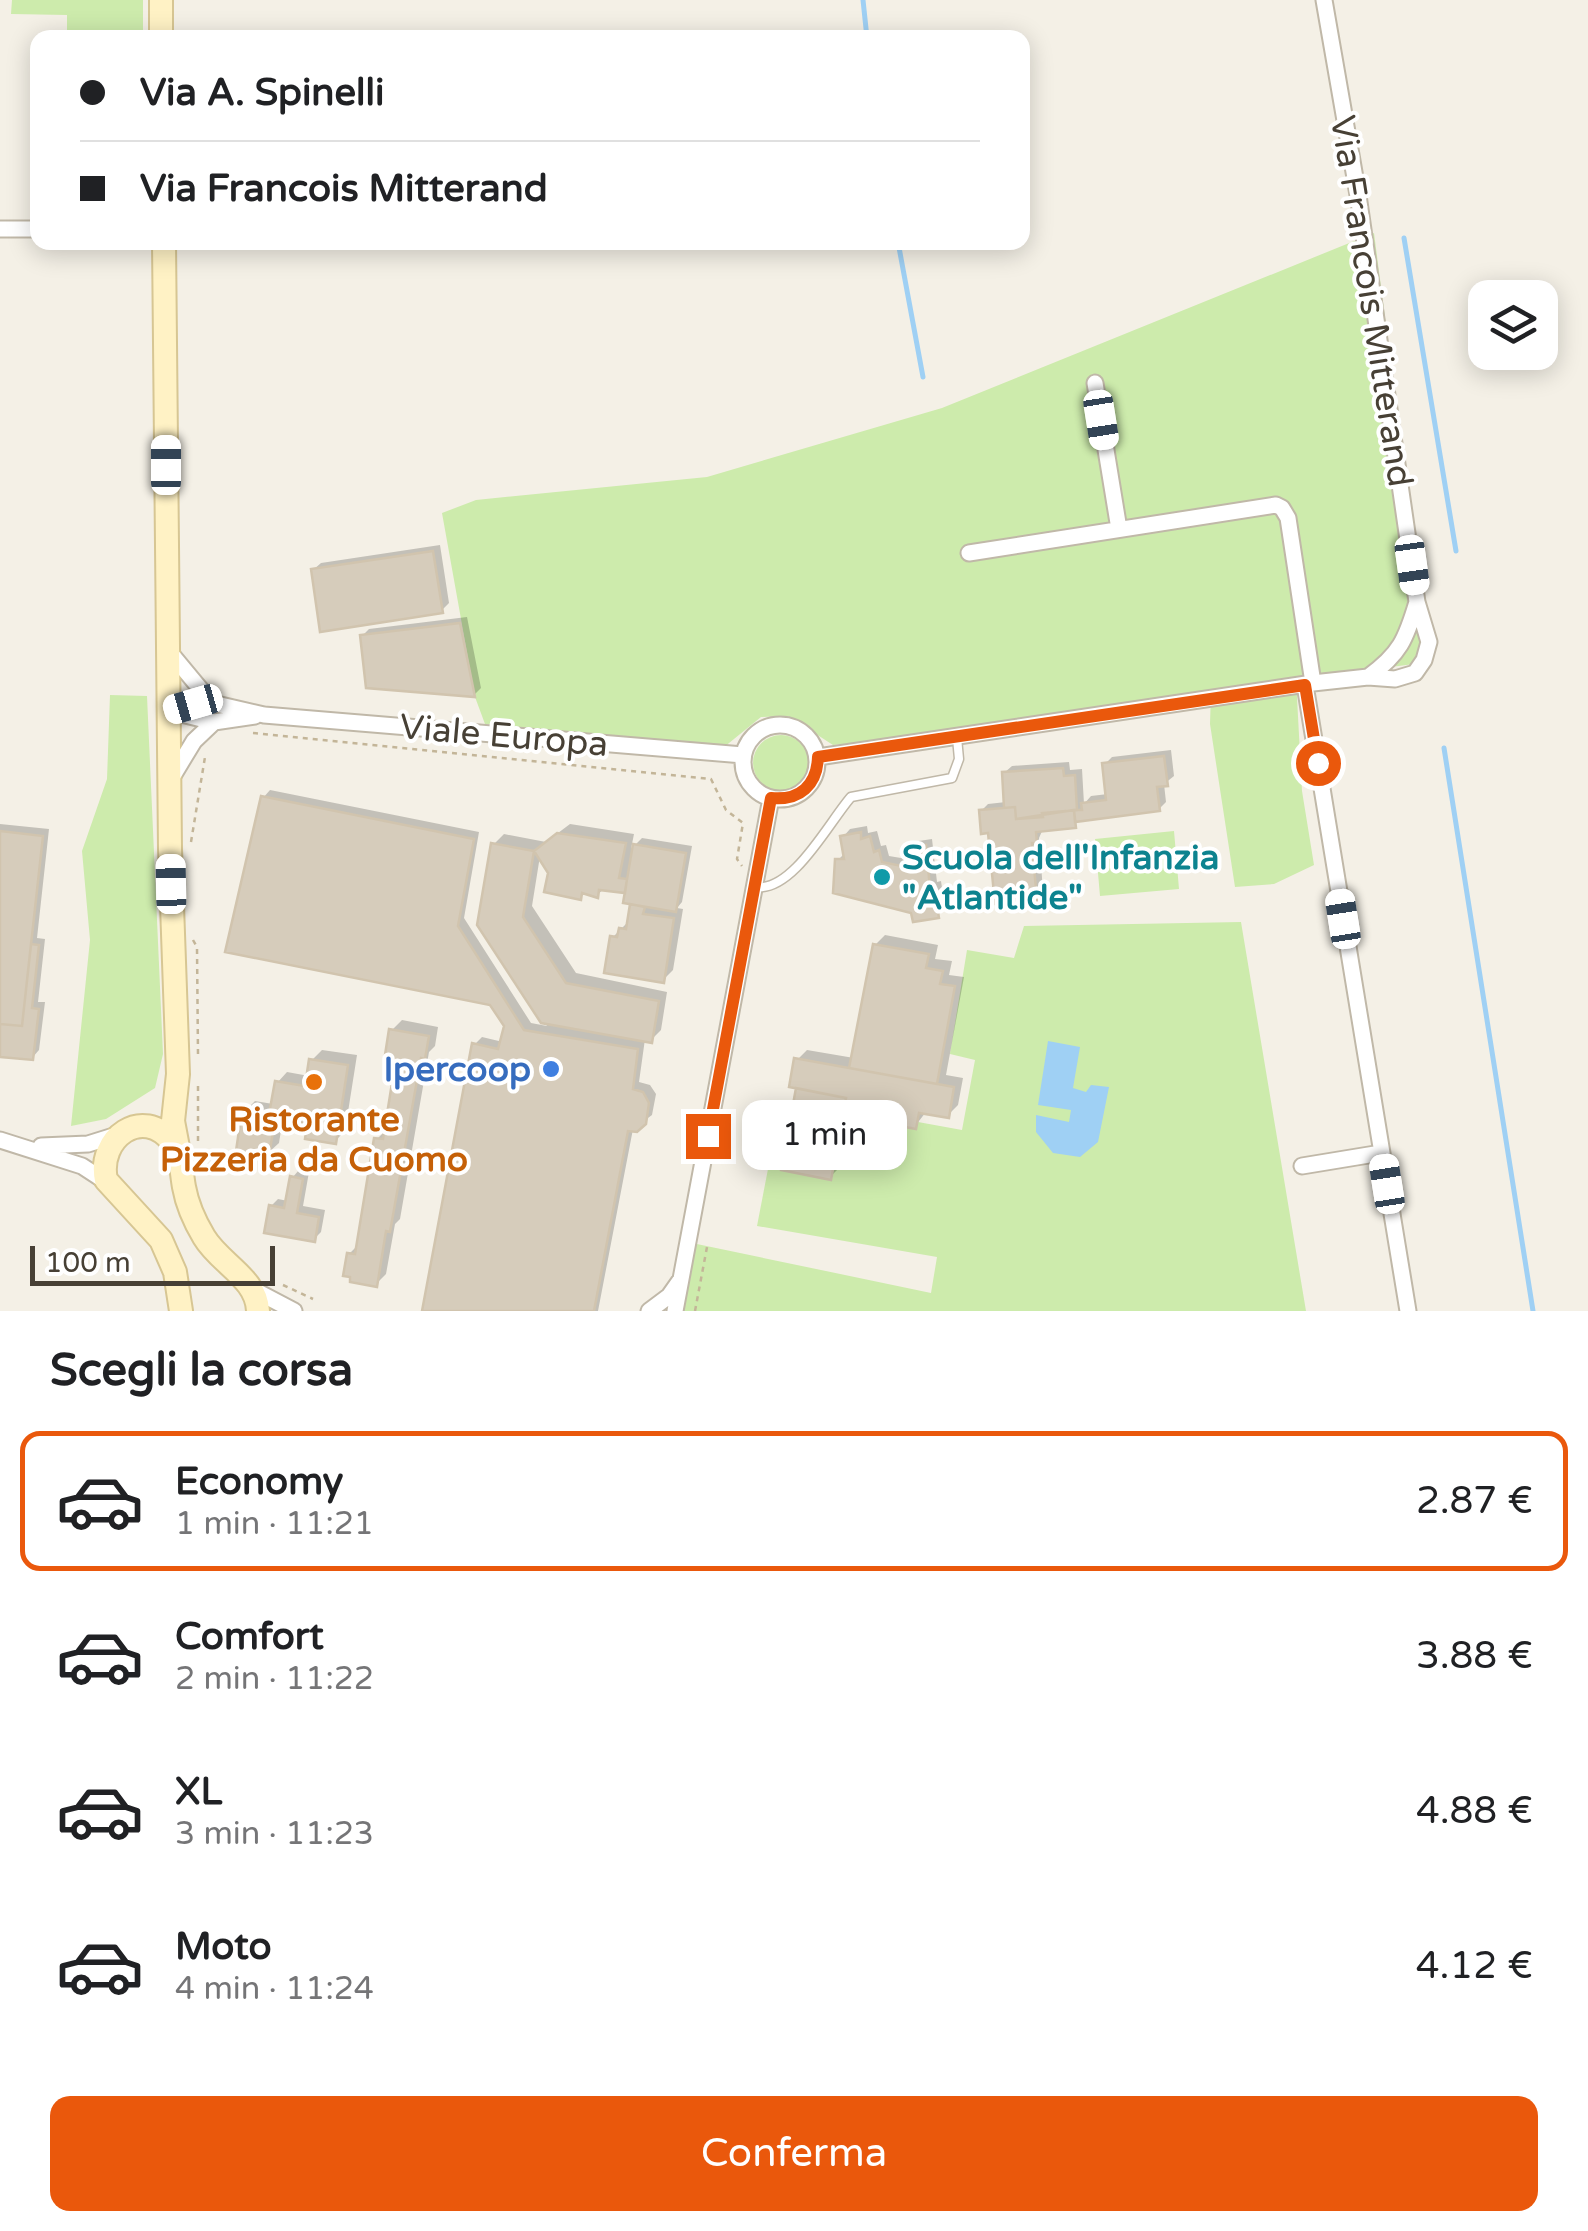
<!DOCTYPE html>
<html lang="it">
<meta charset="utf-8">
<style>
body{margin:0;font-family:"Varela Round",sans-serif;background:#f2f2f2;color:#202124;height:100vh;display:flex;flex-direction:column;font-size:38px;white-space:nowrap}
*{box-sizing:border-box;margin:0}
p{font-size:32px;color:#757577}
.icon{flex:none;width:55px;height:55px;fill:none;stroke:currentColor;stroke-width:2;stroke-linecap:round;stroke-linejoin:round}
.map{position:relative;height:1311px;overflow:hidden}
.details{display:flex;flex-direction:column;background:#fff;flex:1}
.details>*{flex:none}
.hud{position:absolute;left:30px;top:30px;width:1000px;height:220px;border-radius:20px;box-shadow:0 5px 25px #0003;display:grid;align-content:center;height:220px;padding:0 50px;background:#fff}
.controls{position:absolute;left:1468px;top:280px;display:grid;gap:20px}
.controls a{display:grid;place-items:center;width:90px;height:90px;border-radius:20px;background:#fff;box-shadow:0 5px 25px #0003;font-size:50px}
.scale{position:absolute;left:30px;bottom:25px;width:245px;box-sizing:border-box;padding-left:10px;border:5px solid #474035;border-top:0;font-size:28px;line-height:35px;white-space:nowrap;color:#474035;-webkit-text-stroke:8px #fff;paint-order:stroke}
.end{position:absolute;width:45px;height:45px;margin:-22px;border:12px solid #ea580c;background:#fff;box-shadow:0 0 0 5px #fff}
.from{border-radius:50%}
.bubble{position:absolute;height:70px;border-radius:20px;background:#fff;box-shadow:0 5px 25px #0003;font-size:32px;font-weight:600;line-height:70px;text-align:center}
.car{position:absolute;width:30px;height:60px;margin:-30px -15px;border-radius:12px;box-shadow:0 0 8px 2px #0007;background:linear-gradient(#fff 24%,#345 0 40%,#fff 0 76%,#345 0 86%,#fff 0)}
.hud b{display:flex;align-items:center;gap:35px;height:95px;font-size:38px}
.hud b+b{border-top:2px solid #e0e0e0}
.hud i{width:25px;height:25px;background:#202124}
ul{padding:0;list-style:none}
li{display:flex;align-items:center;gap:30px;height:140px;margin:0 20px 15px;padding:0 30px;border:5px solid transparent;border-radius:20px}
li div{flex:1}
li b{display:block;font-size:38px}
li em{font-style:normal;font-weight:600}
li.selected{border-color:#ea580c}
li>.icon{width:90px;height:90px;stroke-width:1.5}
h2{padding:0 50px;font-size:45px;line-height:120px}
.cta{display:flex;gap:20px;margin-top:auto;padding:20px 50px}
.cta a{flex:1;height:115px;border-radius:20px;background:#ea580c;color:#fff;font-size:40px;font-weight:600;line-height:115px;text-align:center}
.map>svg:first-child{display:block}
.green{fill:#cdebac}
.water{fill:#9fd0f4}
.shadow{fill:#0003}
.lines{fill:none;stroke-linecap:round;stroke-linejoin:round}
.stream{stroke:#9fd0f4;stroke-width:5}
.building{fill:#d6ccbb;stroke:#d1c4ae;stroke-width:2.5}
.service-casing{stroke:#c0b8a8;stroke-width:11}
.minor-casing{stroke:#c0b8a8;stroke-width:19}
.secondary-casing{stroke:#d7c693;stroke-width:26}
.path{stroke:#c3b598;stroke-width:2.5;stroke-dasharray:5 5;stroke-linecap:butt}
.service{stroke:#fff;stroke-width:8}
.minor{stroke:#fff;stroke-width:15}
.secondary{stroke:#fff2c5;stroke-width:22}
.route{stroke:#ea580c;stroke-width:12}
.culture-dot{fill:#0f9aa8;stroke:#fff;stroke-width:4}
.shop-dot{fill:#3f7fe0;stroke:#fff;stroke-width:4}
.food-dot{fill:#e8710a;stroke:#fff;stroke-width:4}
.labels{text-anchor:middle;stroke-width:8;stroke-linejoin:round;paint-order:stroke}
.street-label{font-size:35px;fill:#474035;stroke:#fff}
.culture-label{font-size:35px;font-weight:bold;fill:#0d838f;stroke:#fff;text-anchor:start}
.shop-label{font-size:35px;font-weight:bold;fill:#366cbe;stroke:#fff;text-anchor:end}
.food-label{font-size:35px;font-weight:bold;fill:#c56008;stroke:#fff}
</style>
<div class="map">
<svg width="1588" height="1311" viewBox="0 0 1588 1311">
<rect width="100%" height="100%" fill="#f4f0e6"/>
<path class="green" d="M12,0H143V37H67V15L11,14Z
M1374,233L1430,662L1296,679L1302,791L1314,865L1274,884L1235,887L1210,724L1211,692L967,732L833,745L788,716L761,717L718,752L485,724L475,697L442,513L476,500L707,477L942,408Z
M110,695L147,696L163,1054L155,1088L106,1119L71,1126L90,940L82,851L107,779Z
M753 763a28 28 0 1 1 56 0a28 28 0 1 1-56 0Z
M1174,831L1179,889L1100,896L1095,839Z
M1241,922L1306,1311H680L692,1243L931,1293L937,1257L757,1226L773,1143L786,1144L781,1170L830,1180L843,1116L916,1129L918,1122L962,1130L975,1060L950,1054L967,950L1014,958L1024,926Z"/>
<path class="water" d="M1048,1041L1080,1047L1073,1088L1086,1092L1091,1085L1109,1087L1098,1142L1080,1157L1053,1153L1036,1132V1115L1069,1122L1071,1110L1038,1105Z"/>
<path class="shadow" d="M440,545L449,603L442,610L313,570L321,563Z
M467,617L481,688L474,695L362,636L369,629Z
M1171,750L1174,776L1164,784L1166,802L1159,809L1082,818L1074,826L1043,829L1039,838L1043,891L1036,898L991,831L981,811L988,804L1006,802L1004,773L1012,766L1069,762L1070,770L1082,769L1084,804L1091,796L1108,794L1105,764L1112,757Z
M270,790L479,832L464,918L531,1023L547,1026L480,924L494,844L504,834L546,842L570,824L634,834L631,849L642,838L692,846L682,902L677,908L683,909L673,970L663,980L613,937L630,920L633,902L628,886L605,888L597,895L586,892L580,898L551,872L540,856L532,906L576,973L667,992L661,1030L651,1040L645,1039L639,1082L650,1085L656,1094L652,1115L633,1129L598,1311H437L475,1044L482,1037L503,1042L507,1025L492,1003L263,798Z
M0,824L49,829L37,938L45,939L38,1002H45L39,1050L32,1058L0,1054Z
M867,826L868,833L877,831L881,846L886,845L889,856L907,859L905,849L912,842L932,839L937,882L941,881L945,908L938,915L914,911L838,860L846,852L843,837L850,829Z
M885,935L938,945L935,959L952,961L949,975L964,977L946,1075L963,1078L958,1105L948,1115L926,1112L915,1126L850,1114L840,1167L830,1177L799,1086L797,1060L807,1050L854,1058L875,945Z
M402,1020L438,1027L435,1046L429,1052L400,1219L395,1224L386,1274L376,1284L349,1254L359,1244L377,1139L387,1129L395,1081L392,1030Z
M322,1050L357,1055L345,1131L335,1141L310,1122L283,1118L279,1143L268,1153L245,1111L255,1101L273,1104L277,1083L287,1072L309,1076L312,1060Z
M299,1170L309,1172L303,1206L325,1210L321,1232L314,1239L271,1206L278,1199L288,1201L292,1178Z"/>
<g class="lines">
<path class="stream" d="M863,0L867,38
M1404,238L1456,551
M898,242L923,377
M1444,748L1533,1311"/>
</g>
<path class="building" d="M433,551L443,613L320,632L311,569Z
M460,623L475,697L366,688L360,635Z
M1164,756L1168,786L1157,787L1160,811L1075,822L1074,810H1082L1081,803L1106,800L1102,763Z
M1063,768L1064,776L1075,775L1077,810L1042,813L1043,817L1016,819L1015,807L1004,808L1002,772Z
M261,796L474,839L458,926L524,1030L638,1049L633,1089L643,1092L649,1103L646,1124L637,1132L628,1131L594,1311H422L472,1043L498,1049L504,1026L490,1005L225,952Z
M1015,807L1016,819L1074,810L1076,828L1036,832L1037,843H1032L1037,901L995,904L988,833L981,834L979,810Z
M0,831L43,836L22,1026L0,1024Z
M861,832V839L870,836L874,852L879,850L882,862L906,867L902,849L926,845L930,888L934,887L939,918L913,922L911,913L833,893L835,859H844L840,836Z
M557,833L626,843L619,878L627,879L625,893L599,890L598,898L582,893L581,900L544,892L548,873L534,851Z
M491,843L534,851L523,917L566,983L659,1001L652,1043L541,1023L477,925Z
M633,844L686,853L676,912L623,903Z
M630,904L645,907L643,914L674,918L664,983L604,973L610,936L617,937L619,928L626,929Z
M31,944L39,945L32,1008L39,1009L33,1060L0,1057V1024L22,1026Z
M873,944L929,954L926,968L943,971L940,984L955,986L937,1084L849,1068Z
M389,1029L429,1036L425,1059L421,1058L390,1232L386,1231L377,1287L350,1282V1277L343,1276L347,1253L355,1254L374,1138L383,1139L392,1083L386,1082L390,1057L385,1055Z
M794,1058L954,1087L949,1118L919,1113L916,1129L843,1116L846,1098L789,1087Z
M309,1059L348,1065L336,1144L305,1139L307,1124L275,1119L269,1156L236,1151L242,1110L269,1114L275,1081L305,1086Z
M796,1088L846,1098L831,1180L781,1170Z
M290,1176L303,1179L297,1213L319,1217L315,1242L264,1233L269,1205L284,1208Z"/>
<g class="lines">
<defs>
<path id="service" d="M756,887C793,892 829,822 851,797L952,778L959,759L957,738"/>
<path id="minor" d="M0,229H38
M1095,383L1119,529
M969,553L1276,505L1282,508L1288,518L1313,683
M168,650L212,703L264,715L743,755
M1368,677C1400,654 1406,639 1417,602
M1305,685L1408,1311
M169,711L214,722
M743 762a37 37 0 1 1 74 0a37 37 0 1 1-74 0Z
M818,757L1313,683L1368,677L1395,679L1415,673L1424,660L1429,642L1417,602L1358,195L1324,0
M171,779L194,741L214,722L255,716
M0,1140L82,1166L108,1183
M41,1146L88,1144L120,1134
M1302,1166L1381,1153
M681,1279L771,798
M254,1290L294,1311
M649,1311L669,1296L681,1279L675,1311"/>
<path id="secondary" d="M161,0V38
M164,242L170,849L178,1074L173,1121L180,1158
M181,1311L175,1272L161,1240L106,1180C97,1138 143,1105 172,1142C182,1155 181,1171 184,1187C187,1204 195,1222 204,1237C220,1264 257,1278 258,1311"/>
</defs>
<use href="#service" class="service-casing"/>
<use href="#minor" class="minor-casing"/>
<use href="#secondary" class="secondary-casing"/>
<path class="path" d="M253,733L711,779L726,810L743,823L737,859L742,866
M191,842L205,757
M193,940L197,947L198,1056
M198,1141V1084
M283,1285L313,1299
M695,1311L707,1247"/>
<use href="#service" class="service"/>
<use href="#minor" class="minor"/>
<use href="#secondary" class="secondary"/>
</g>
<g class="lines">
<path class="route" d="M708,1136L771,798C800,801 817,785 818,757L1305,685L1318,763"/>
</g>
<circle class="culture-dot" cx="882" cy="877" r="10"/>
<circle class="shop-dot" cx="551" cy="1069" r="10"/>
<circle class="food-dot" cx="314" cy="1082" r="10"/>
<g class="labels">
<g class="street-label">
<text transform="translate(1372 301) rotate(81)" y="12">Via Francois Mitterand</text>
<text transform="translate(504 735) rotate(5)" y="12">Viale Europa</text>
</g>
<g class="culture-label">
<text x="902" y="869">Scuola dell'Infanzia<tspan x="902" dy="40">"Atlantide"</tspan></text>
</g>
<g class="shop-label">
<text x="531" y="1081">Ipercoop</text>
</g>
<g class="food-label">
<text x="314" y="1131">Ristorante<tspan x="314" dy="40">Pizzeria da Cuomo</tspan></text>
</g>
</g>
</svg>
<div class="controls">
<a><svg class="icon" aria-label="layers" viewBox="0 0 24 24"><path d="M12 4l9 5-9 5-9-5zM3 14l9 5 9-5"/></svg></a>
</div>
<div class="scale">100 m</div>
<i class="end from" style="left:1318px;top:763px"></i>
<i class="end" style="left:708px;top:1136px"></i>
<div class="bubble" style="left:742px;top:1100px;width:165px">1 min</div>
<i class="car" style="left:1101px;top:420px;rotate:171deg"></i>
<i class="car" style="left:166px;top:465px;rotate:0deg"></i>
<i class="car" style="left:1412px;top:565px;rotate:172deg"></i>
<i class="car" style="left:193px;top:704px;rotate:254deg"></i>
<i class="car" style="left:171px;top:884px;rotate:359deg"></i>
<i class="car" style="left:1343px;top:919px;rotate:351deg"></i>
<i class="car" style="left:1387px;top:1184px;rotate:351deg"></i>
<div class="hud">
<b><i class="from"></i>Via A. Spinelli</b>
<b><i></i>Via Francois Mitterand</b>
</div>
</div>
<section class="details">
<h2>Scegli la corsa</h2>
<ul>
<li class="selected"><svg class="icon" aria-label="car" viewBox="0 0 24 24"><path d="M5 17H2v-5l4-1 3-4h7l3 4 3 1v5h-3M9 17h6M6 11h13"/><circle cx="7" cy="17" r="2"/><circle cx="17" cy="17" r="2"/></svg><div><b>Economy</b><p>1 min · 11:21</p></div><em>2.87 €</em></li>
<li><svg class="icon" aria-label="car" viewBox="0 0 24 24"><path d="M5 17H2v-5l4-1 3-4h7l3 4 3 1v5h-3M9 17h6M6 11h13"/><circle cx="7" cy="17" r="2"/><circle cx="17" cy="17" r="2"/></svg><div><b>Comfort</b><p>2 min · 11:22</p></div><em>3.88 €</em></li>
<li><svg class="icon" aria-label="car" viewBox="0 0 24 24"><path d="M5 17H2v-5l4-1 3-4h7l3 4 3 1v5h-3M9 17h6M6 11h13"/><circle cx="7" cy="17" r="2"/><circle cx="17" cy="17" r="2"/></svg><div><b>XL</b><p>3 min · 11:23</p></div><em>4.88 €</em></li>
<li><svg class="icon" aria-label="car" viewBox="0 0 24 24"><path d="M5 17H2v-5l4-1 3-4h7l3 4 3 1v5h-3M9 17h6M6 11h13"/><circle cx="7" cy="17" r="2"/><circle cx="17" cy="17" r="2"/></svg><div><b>Moto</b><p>4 min · 11:24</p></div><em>4.12 €</em></li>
</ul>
<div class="cta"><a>Conferma</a></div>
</section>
